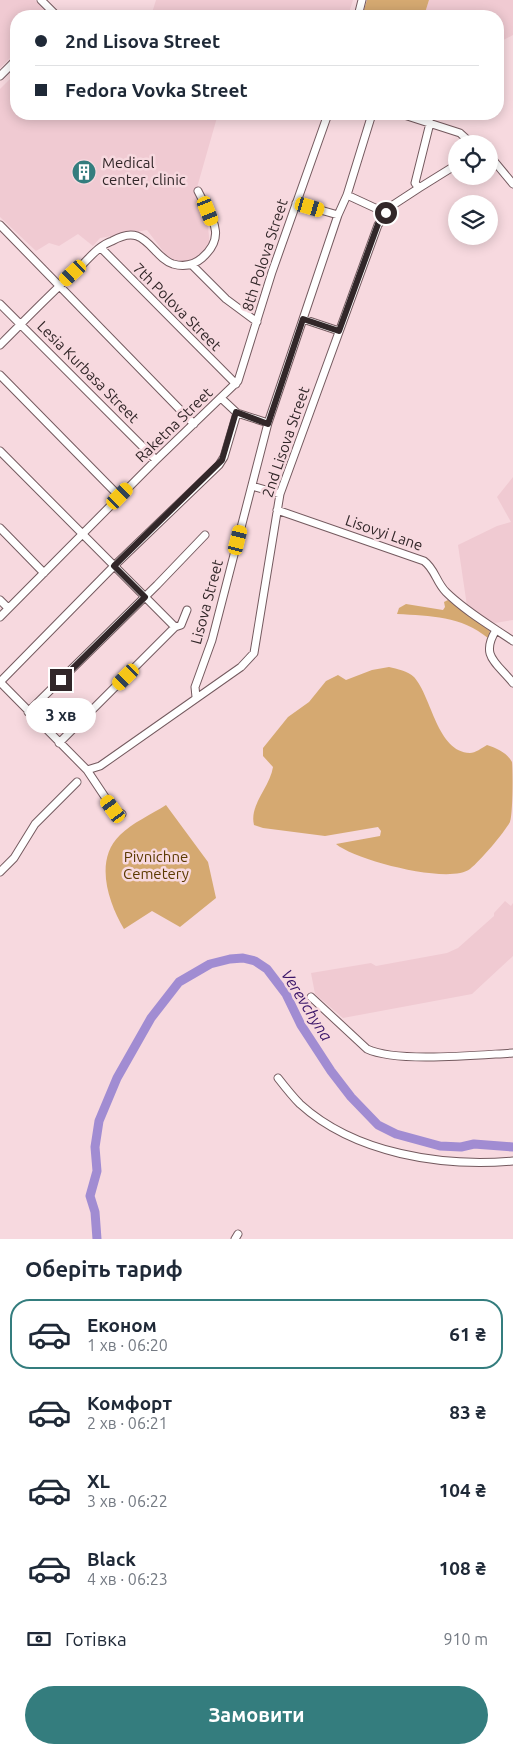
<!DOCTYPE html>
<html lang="uk">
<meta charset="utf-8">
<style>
body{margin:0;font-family:Ubuntu,sans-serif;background:#f2f2f3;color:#1f2937;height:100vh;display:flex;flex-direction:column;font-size:19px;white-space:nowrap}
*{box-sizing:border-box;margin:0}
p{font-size:16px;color:#747a83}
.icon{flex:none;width:28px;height:28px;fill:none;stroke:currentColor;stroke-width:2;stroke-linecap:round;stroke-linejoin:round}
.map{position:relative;height:1239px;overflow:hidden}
.drawer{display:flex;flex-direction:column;background:#fff;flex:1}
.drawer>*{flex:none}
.banner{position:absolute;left:10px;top:10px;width:494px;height:110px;border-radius:20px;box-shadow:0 2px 12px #0003;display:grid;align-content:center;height:110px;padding:0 25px;background:#fff}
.controls{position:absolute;left:448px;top:135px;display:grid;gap:10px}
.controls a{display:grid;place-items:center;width:50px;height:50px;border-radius:50%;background:#fff;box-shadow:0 2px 12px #0003;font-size:25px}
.end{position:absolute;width:22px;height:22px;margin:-11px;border:6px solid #322729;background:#fff;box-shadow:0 0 0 2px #fff}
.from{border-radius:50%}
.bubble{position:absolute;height:35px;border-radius:18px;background:#fff;box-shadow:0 2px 12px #0003;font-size:16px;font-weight:700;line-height:35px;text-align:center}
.car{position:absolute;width:15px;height:30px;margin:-15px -8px;border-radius:6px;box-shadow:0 0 4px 1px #0007;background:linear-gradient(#f5c518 24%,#345 0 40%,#f5c518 0 76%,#345 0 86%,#f5c518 0)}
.banner b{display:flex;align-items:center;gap:18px;height:48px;font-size:19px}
.banner b+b{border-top:1px solid #e0e1e3}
.banner i{width:12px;height:12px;background:#1f2937}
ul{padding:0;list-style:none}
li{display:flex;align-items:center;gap:15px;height:70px;margin:0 10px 8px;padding:0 15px;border:2px solid transparent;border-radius:20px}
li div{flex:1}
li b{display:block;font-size:19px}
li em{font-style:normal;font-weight:700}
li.current{border-color:#347d7e}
li>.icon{width:45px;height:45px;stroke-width:1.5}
h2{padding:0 25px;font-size:22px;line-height:60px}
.pay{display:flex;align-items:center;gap:12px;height:55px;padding:0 25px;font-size:19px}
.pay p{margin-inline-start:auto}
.primary-button{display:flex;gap:10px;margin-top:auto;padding:10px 25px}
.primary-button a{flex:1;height:58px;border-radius:30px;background:#347d7e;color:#fff;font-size:20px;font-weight:700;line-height:58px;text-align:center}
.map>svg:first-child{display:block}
.built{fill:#f0cad2}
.green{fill:#d5a971}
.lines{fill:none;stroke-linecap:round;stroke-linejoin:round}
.river{stroke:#a18cd2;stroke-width:9}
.minor-casing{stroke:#745a5f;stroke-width:9}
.minor{stroke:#fff;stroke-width:7}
.route{stroke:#322729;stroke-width:6}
.labels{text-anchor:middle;stroke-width:5;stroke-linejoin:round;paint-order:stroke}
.poi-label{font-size:15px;fill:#322729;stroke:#f7d9df;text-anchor:start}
.street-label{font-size:15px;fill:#322729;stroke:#f7d9df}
.park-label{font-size:15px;fill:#5b3900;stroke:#f7d9df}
.water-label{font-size:16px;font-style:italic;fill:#391468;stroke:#f7d9df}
</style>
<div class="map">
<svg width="513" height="1239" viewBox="0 0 513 1239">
<rect width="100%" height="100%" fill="#f7d9df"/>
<path class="built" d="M0,0H35L51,16H16V52L0,68Z
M156,0H353L348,16H151Z
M429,0H513V35L498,43V16H424Z
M16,73V114H218L196,191L207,216L210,247L193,262H177L166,255L147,230L100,238L93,246L78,234L59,246L49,243L36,251L0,217V89Z
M513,477V620L495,623L467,606L458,545L497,526L511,522L497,497Z
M505,901L511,906L513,903V956L472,994L343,1018L315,994L311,973L371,963L376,966L447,953L458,948L494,916V913Z"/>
<path class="green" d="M367,0H429L424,16H362Z
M448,600L490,631L488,638C461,616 431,616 397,614L399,608L406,604L443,610L445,607L444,602Z
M389,667C397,669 408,671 414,677C432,697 437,752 470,753C475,753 482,748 487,745C498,749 506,752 512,762C513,769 513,814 510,822C503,834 481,860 470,869C449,885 355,860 336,844L380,836L381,831L378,827L325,836L263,828L254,825C249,805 270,787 273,767L263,756V748L288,717L309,702L326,681L338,675L346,680L372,670Z
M166,805L208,862L216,898L180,927L152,911L124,929C108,902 94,860 120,835C132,823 152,814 166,805Z"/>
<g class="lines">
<path class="river" d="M97,1239L95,1212L90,1196L97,1171L95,1147L99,1121L117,1078L151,1018L179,982L210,964L230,959L243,958L255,961L267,969L286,994L301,1025L331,1071L351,1097L378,1125L396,1134L440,1146L461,1147L474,1144L513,1147"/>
<defs>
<path id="minor" d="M41,0L57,16
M358,16L362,0
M0,76L16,60
M401,114L460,133L472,144
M489,155L513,184
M419,188L456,165
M347,195L386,213
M296,203L338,215
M0,225L194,424
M101,248L236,384
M192,265L226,299L257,322
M0,304L156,460
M303,319L339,331
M0,345C27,318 54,290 82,265C91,256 100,245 112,241C119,237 129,233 137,236C151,241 158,259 173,264C184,267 194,265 202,258C228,235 211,218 198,191
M0,375L120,497
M221,398L237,413L268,423
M0,451L175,627
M252,486L280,494
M277,510L424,561C435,569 436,582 446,592C465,611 491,626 513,641
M0,528L44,573
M0,600L8,608
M0,617L156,460L238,381L272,272L328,114
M496,630C480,656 496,662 513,683
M0,682L114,566L219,465L224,457L237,413
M0,682L87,770L113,809L122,814
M196,697L195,687L212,640L268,423L338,215L347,195L372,114
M28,712L157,585L205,535
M59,743L175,627L181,625L187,610
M87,770L100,766L241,667L254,653L280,494L378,225L393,205L419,188L415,183L430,123
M0,872L14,858L35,824L77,782
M311,997L367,1049C397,1063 477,1055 513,1053
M278,1078C285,1087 292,1096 300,1104C355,1154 442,1167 513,1161
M235,1239L238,1234"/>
</defs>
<use href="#minor" class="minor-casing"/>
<use href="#minor" class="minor"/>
</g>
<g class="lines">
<path class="route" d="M61,680L145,597L114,566L222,460L236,412L268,424L303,319L339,331L378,224L386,213"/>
</g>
<defs>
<symbol id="building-disc" viewBox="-11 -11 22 22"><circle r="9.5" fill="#347d7e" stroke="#f7d9df"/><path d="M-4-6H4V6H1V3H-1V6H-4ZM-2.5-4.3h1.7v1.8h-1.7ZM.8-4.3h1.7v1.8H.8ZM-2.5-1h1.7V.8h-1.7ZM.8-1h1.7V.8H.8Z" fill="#fff"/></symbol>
</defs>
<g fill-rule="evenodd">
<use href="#building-disc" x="70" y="158" width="28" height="28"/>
</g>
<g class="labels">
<g class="poi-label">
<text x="102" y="168">Medical<tspan x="102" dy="17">center, clinic</tspan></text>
</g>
<g class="street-label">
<text transform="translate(265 255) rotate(-72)" y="5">8th Polova Street</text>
<text transform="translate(177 307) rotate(45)" y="5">7th Polova Street</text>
<text transform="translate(88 372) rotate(45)" y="5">Lesia Kurbasa Street</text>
<text transform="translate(174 425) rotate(-44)" y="5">Raketna Street</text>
<text transform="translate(286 442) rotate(-71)" y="5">2nd Lisova Street</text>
<text transform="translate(384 533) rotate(19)" y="5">Lisovyi Lane</text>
<text transform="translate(207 602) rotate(-75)" y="5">Lisova Street</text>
</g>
<g class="park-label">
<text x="156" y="862">Pivnichne<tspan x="156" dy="17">Cemetery</tspan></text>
</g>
<g class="water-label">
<text transform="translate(307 1005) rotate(58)" y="6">Verevchyna</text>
</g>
</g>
</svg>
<div class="controls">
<a><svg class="icon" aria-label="locate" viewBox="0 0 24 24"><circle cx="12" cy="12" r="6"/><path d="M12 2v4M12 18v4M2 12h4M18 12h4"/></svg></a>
<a><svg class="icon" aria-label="layers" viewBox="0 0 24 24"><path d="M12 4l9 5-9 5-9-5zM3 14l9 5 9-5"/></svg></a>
</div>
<i class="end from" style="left:386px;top:213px"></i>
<i class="end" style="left:61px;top:680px"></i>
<div class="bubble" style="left:26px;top:698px;width:70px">3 хв</div>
<i class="car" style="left:310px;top:207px;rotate:106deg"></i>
<i class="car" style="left:208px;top:211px;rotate:158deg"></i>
<i class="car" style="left:73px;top:273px;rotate:227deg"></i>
<i class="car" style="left:120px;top:496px;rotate:44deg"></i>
<i class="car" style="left:238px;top:540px;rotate:14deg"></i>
<i class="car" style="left:126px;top:677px;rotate:225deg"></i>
<i class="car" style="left:113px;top:809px;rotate:324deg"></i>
<div class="banner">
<b><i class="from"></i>2nd Lisova Street</b>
<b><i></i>Fedora Vovka Street</b>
</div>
</div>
<section class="drawer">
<h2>Оберіть тариф</h2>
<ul>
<li class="current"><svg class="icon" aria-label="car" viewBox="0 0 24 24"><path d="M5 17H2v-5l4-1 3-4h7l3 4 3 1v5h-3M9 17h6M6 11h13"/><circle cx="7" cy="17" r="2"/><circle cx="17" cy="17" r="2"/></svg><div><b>Економ</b><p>1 хв · 06:20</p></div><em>61 ₴</em></li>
<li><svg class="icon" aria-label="car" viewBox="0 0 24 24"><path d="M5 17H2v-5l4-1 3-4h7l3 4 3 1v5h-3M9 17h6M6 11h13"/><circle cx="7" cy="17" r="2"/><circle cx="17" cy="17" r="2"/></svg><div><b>Комфорт</b><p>2 хв · 06:21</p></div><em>83 ₴</em></li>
<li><svg class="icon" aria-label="car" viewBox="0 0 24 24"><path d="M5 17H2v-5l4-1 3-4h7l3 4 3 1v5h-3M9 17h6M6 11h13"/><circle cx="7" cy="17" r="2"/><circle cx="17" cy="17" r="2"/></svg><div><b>XL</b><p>3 хв · 06:22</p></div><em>104 ₴</em></li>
<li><svg class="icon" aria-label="car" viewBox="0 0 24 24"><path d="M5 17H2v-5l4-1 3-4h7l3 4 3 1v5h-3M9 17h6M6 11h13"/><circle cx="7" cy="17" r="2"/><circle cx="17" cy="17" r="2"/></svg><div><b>Black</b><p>4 хв · 06:23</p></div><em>108 ₴</em></li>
</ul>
<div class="pay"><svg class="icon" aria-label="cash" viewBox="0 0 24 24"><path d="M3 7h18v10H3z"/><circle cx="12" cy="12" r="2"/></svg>Готівка<p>910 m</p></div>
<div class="primary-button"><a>Замовити</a></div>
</section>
